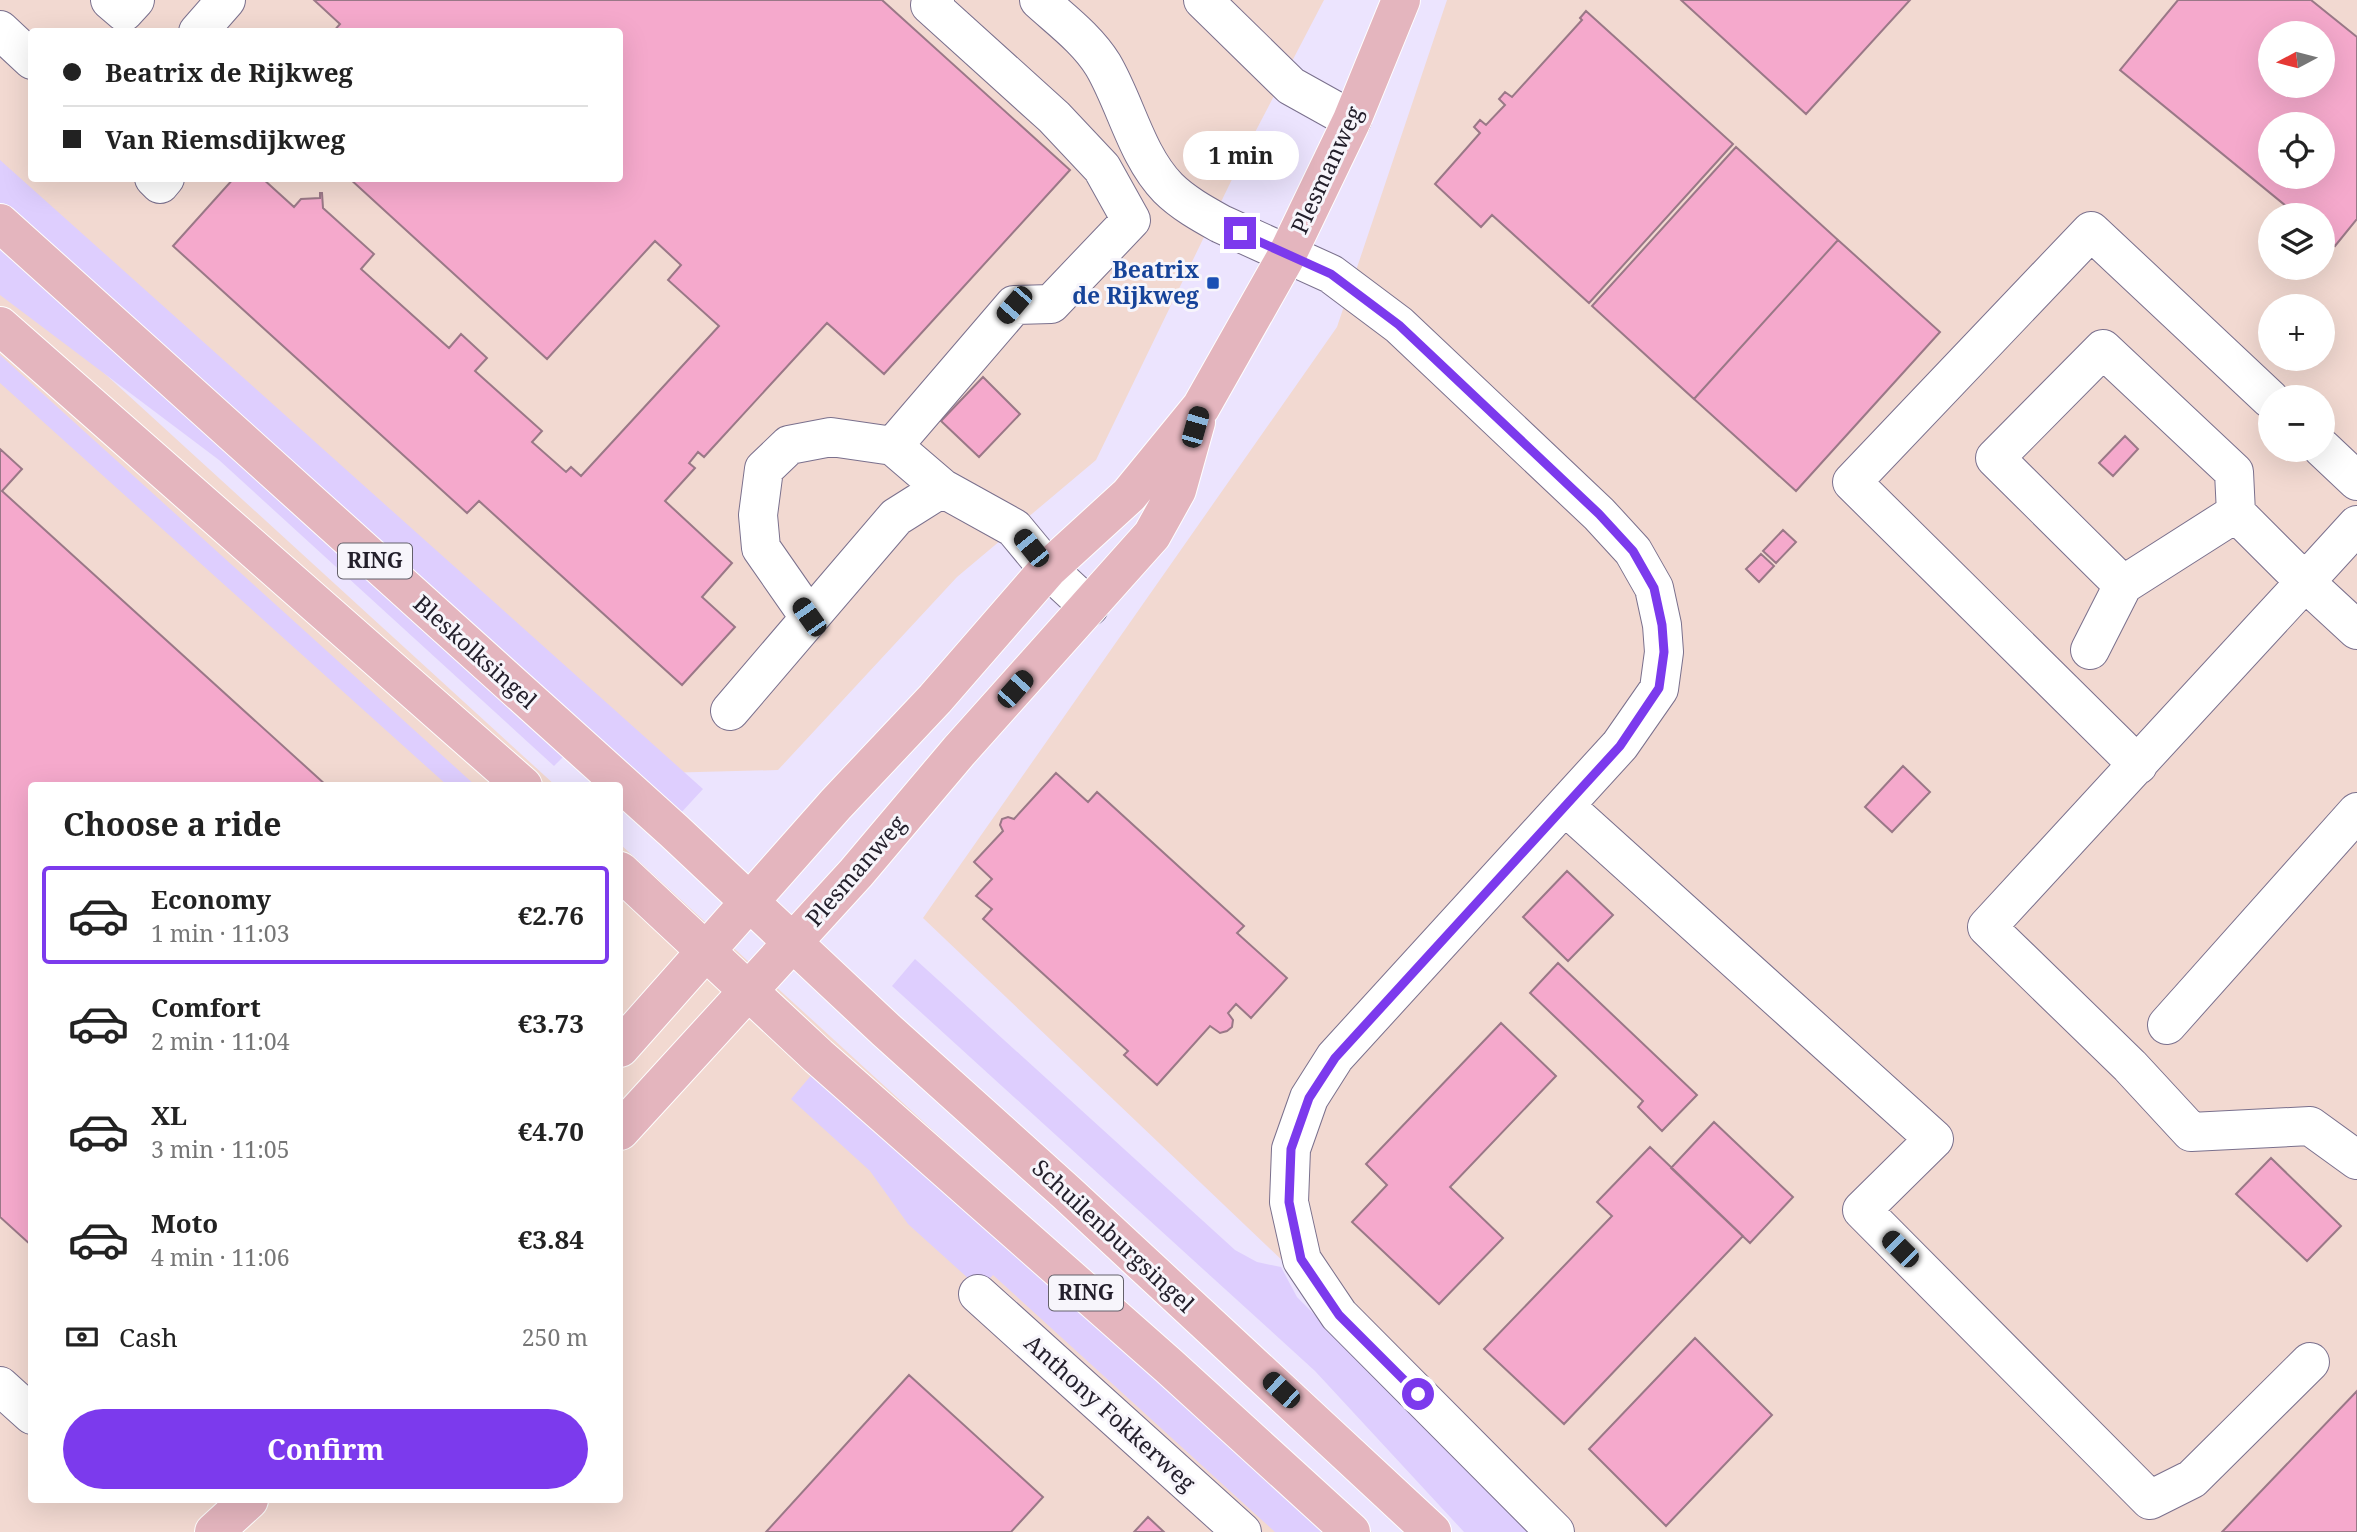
<!DOCTYPE html>
<meta charset="utf-8">
<style>
body{margin:0;font-family:"Noto Serif",serif;background:#f2f2f2;color:#222;height:100vh;display:flex;flex-direction:column;font-size:26px;white-space:nowrap}
*{box-sizing:border-box;margin:0}
p{font-size:23px;color:#767676}
.icon{flex:none;width:38px;height:38px;fill:none;stroke:currentColor;stroke-width:2;stroke-linecap:round;stroke-linejoin:round}
.map{position:relative;flex:1;overflow:hidden}
.side{position:absolute;left:28px;top:782px;width:595px;height:721px;display:flex;flex-direction:column;background:#fff;border-radius:7px;box-shadow:0 7px 28px #0002}
.side>*{flex:none}
.banner{position:absolute;left:28px;top:28px;width:595px;height:154px;border-radius:7px;box-shadow:0 7px 28px #0002;display:grid;align-content:center;height:154px;padding:0 35px;background:#fff}
.needle{width:46px;rotate:263deg}
.buttons{position:absolute;left:2258px;top:21px;display:grid;gap:14px}
.buttons a{display:grid;place-items:center;width:77px;height:77px;border-radius:50%;background:#fff;box-shadow:0 7px 28px #0002;font-size:35px}
.end{position:absolute;width:32px;height:32px;margin:-16px;border:9px solid #7c3aed;background:#fff;box-shadow:0 0 0 4px #fff}
.from{border-radius:50%}
.bubble{position:absolute;height:49px;border-radius:24px;background:#fff;box-shadow:0 7px 28px #0002;font-size:23px;font-weight:700;line-height:49px;text-align:center}
.car{position:absolute;width:21px;height:42px;margin:-21px -10px;border-radius:9px;box-shadow:0 0 5px 2px #0007;background:linear-gradient(#222 24%,#8ab4d8 0 40%,#222 0 76%,#8ab4d8 0 86%,#222 0)}
.banner b{display:flex;align-items:center;gap:24px;height:66px;font-size:26px}
.banner b+b{border-top:2px solid #e0e0e0}
.banner i{width:18px;height:18px;background:#222}
ul{padding:0;list-style:none}
li{display:flex;align-items:center;gap:21px;height:98px;margin:0 14px 10px;padding:0 21px;border:4px solid transparent;border-radius:7px}
li div{flex:1}
li b{display:block;font-size:26px}
li em{font-style:normal;font-weight:700}
li.on{border-color:#7c3aed}
li>.icon{width:63px;height:63px;stroke-width:1.5}
h2{padding:0 35px;font-size:32px;line-height:84px}
.pay{display:flex;align-items:center;gap:18px;height:77px;padding:0 35px;font-size:26px}
.pay p{margin-inline-start:auto}
.action{display:flex;gap:14px;margin-top:auto;padding:14px 35px}
.action a{flex:1;height:80px;border-radius:42px;background:#7c3aed;color:#fff;font-size:28px;font-weight:700;line-height:80px;text-align:center}
.map>svg:first-child{display:block}
.industrial{fill:#f2d9d1;fill-rule:evenodd}
.green{fill:#decefe}
.building{fill:#f5a9cc;stroke:#9a7887;stroke-width:2;fill-rule:evenodd}
.lines{fill:none;stroke-linecap:round;stroke-linejoin:round}
.minor-casing{stroke:#7a708d;stroke-width:40}
.major-casing{stroke:#fff;stroke-width:40}
.minor{stroke:#fff;stroke-width:38}
.major{stroke:#e4b5be;stroke-width:38}
.route{stroke:#7c3aed;stroke-width:9}
.transit-dot{fill:#1a4fb4;stroke:#f7f5fb;stroke-width:2.5}
.labels{text-anchor:middle;stroke-width:6;stroke-linejoin:round;paint-order:stroke}
.shield{fill:#f7f5fb;stroke:#63606a;stroke-width:2}
.shield-label{font-size:21px;font-weight:bold;fill:#24202c}
.street-label{font-size:23px;fill:#24202c;stroke:#f7f5fb}
.transit-label{font-size:23px;font-weight:bold;fill:#164399;stroke:#f7f5fb;text-anchor:end}
</style>
<div class="map">
<svg width="2357" height="1532" viewBox="0 0 2357 1532">
<rect width="100%" height="100%" fill="#ece4fe"/>
<path class="industrial" d="M0,0H1324L1251,140L1096,460L957,577L778,770L661,773L0,186ZM32,32H620V178H32Z
M1447,0H2357V1532H1567L923,918L1337,327ZM2270,33H2322V86H2270ZM2270,124H2322V177H2270ZM2270,215H2322V268H2270ZM2270,306H2322V359H2270ZM2270,397H2322V450H2270Z
M0,278L556,786H32V1500H620V844L1372,1532H0Z"/>
<path class="green" d="M0,160L703,789L679,815L0,207Z
M0,240L567,753L554,766L219,460L0,295Z
M0,355L476,786H448L0,383Z
M915,959L1235,1250L1257,1262L1281,1267L1297,1297L1529,1532H1464L1315,1371L892,986Z
M814,1072L1332,1532H1275L993,1275L980,1289L908,1224L870,1171L791,1099Z"/>
<path class="building" d="M314,0H882L1070,170L884,374L827,323L704,457L698,452L689,463L695,468L665,501L732,563L702,597L735,627L682,685L479,501L467,513L173,246L234,178H262L294,207L301,199L320,198V193H322L323,208L374,254L361,269L449,348L461,334L487,358L475,371L542,431L532,442L566,472L571,467L581,476L719,326L668,280L681,265L655,241L547,359L349,178H620V32H333L340,24Z
M1681,0H1910L1806,114Z
M2178,0H2311L2357,37V219L2335,246L2322,236V215H2297L2120,70ZM2270,33H2322V86H2270ZM2270,124H2322V177H2270Z
M1586,11L1733,144L1589,303L1492,215L1481,227L1435,184L1480,133L1474,127L1480,120L1486,125L1505,105L1499,99L1505,92L1512,97L1582,20L1580,18Z
M1736,147L1838,240L1694,399L1592,306Z
M1838,240L1940,332L1796,491L1694,399Z
M983,377L1020,414L979,457L941,421Z
M2125,436L2138,449L2113,476L2099,463Z
M0,449L22,469L2,491L327,786H32V1246L0,1217Z
M1783,530L1796,542L1776,563L1763,551Z
M1761,554L1774,566L1759,582L1746,569Z
M1903,766L1930,792L1892,832L1865,807Z
M1056,773L1088,802L1097,792L1244,926L1237,933L1287,978L1251,1018L1236,1004L1228,1013L1233,1020L1232,1027L1227,1031L1220,1033L1210,1026L1157,1085L1124,1055L1128,1051L983,919L992,909L976,896L992,879L974,862L1003,831L1000,825L1002,819L1008,817L1014,819Z
M1567,871L1613,915L1568,961L1523,917Z
M1558,963L1697,1095L1662,1131L1638,1107L1643,1101L1530,993Z
M1501,1023L1556,1076L1450,1187L1503,1238L1439,1304L1352,1222L1387,1185L1366,1164Z
M1714,1122L1793,1197L1750,1243L1671,1168Z
M1650,1147L1743,1236L1564,1424L1484,1349L1612,1216L1597,1202Z
M2271,1158L2341,1226L2307,1261L2236,1194Z
M1695,1338L1772,1415L1666,1526L1589,1449Z
M909,1375L1043,1497L1011,1532H766Z
M2357,1391V1532H2222Z
M1148,1517L1164,1532H1134Z"/>
<g class="lines">
<defs>
<path id="minor" d="M110,0L124,12L135,0
M1039,0C1061,20 1087,39 1103,65C1126,104 1136,155 1168,188C1183,203 1203,214 1221,224L1331,274L1399,325L1599,514L1633,551L1654,588L1662,625L1664,652L1659,689L1620,745L1335,1057L1309,1098L1291,1149L1289,1202L1302,1260L1339,1315L1555,1532
M1203,0L1291,86L1352,120
M0,30L32,60
M198,32L226,0
M154,178L160,184L165,178
M893,446L1014,305L1051,304L1131,220L1102,168L1054,117L930,5L935,0
M2322,448L2357,481
M2123,585L2236,513
M809,617L761,548L758,515L764,469L789,445L831,437L893,446L942,488L1014,528L1048,569L1089,607
M2357,630L2305,582L1987,927L2130,1066L2191,1132L2310,1126L2357,1160
M2090,650L2123,585L1995,458L2103,349L2234,472L2236,513L2305,582L2357,525
M730,711L896,517L942,488
M2138,765L1852,482L2091,231L2270,399
M1565,806L1934,1139L1862,1210L2150,1500L2192,1479L2310,1362
M2167,1025L2357,812
M978,1294L1242,1532
M0,1386L32,1415"/>
<path id="major" d="M0,223L674,831L886,1030L1067,1193L1432,1532
M0,326L523,786
M620,871L818,1056L1169,1366L1351,1532
M620,1048L836,804L935,699L1048,569L1129,495L1201,407L1287,255L1352,120L1401,0
M620,1131L856,873L959,751L1152,535L1177,490L1196,422
M214,1532L249,1500"/>
</defs>
<use href="#minor" class="minor-casing"/>
<use href="#major" class="major-casing"/>
<use href="#minor" class="minor"/>
<use href="#major" class="major"/>
</g>
<g class="lines">
<path class="route" d="M1240,233L1331,274L1399,325L1599,514L1633,551L1654,588L1662,625L1664,652L1659,688L1620,746L1335,1058L1309,1098L1291,1149L1289,1202L1301,1259L1339,1315L1418,1394"/>
</g>
<rect class="transit-dot" x="1206" y="276" width="14" height="14" rx="3.5"/>
<g class="labels">
<g class="shield">
<rect x="338" y="543.5" width="74" height="35" rx="5"/>
<rect x="1049" y="1275.5" width="74" height="35" rx="5"/>
</g>
<g class="shield-label">
<text x="375" y="568">RING</text>
<text x="1086" y="1300">RING</text>
</g>
<g class="street-label">
<text transform="translate(1327 170) rotate(-65)" y="8">Plesmanweg</text>
<text transform="translate(475 652) rotate(42)" y="8">Bleskolksingel</text>
<text transform="translate(856 871) rotate(-49)" y="8">Plesmanweg</text>
<text transform="translate(1113 1236) rotate(43)" y="8">Schuilenburgsingel</text>
<text transform="translate(1110 1413) rotate(42)" y="8">Anthony Fokkerweg</text>
</g>
<g class="transit-label">
<text x="1199" y="278">Beatrix<tspan x="1199" dy="26">de Rijkweg</tspan></text>
</g>
</g>
</svg>
<div class="buttons">
<a><svg class="needle" viewBox="-14 -14 28 28"><path d="M0-13l5 13h-10z" fill="#e53935"/><path d="M0 13l5-13h-10z" fill="#767676"/></svg></a>
<a><svg class="icon" aria-label="locate" viewBox="0 0 24 24"><circle cx="12" cy="12" r="6"/><path d="M12 2v4M12 18v4M2 12h4M18 12h4"/></svg></a>
<a><svg class="icon" aria-label="layers" viewBox="0 0 24 24"><path d="M12 4l9 5-9 5-9-5zM3 14l9 5 9-5"/></svg></a>
<a>+</a>
<a>−</a>
</div>
<i class="end from" style="left:1418px;top:1394px"></i>
<i class="end" style="left:1240px;top:233px"></i>
<div class="bubble" style="left:1183px;top:131px;width:116px">1 min</div>
<i class="car" style="left:1014px;top:305px;rotate:221deg"></i>
<i class="car" style="left:1195px;top:427px;rotate:16deg"></i>
<i class="car" style="left:1031px;top:548px;rotate:321deg"></i>
<i class="car" style="left:809px;top:617px;rotate:325deg"></i>
<i class="car" style="left:1015px;top:689px;rotate:42deg"></i>
<i class="car" style="left:1900px;top:1249px;rotate:315deg"></i>
<i class="car" style="left:1281px;top:1390px;rotate:313deg"></i>
<div class="banner">
<b><i class="from"></i>Beatrix de Rijkweg</b>
<b><i></i>Van Riemsdijkweg</b>
</div>
<section class="side">
<h2>Choose a ride</h2>
<ul>
<li class="on"><svg class="icon" aria-label="car" viewBox="0 0 24 24"><path d="M5 17H2v-5l4-1 3-4h7l3 4 3 1v5h-3M9 17h6M6 11h13"/><circle cx="7" cy="17" r="2"/><circle cx="17" cy="17" r="2"/></svg><div><b>Economy</b><p>1 min · 11:03</p></div><em>€2.76</em></li>
<li><svg class="icon" aria-label="car" viewBox="0 0 24 24"><path d="M5 17H2v-5l4-1 3-4h7l3 4 3 1v5h-3M9 17h6M6 11h13"/><circle cx="7" cy="17" r="2"/><circle cx="17" cy="17" r="2"/></svg><div><b>Comfort</b><p>2 min · 11:04</p></div><em>€3.73</em></li>
<li><svg class="icon" aria-label="car" viewBox="0 0 24 24"><path d="M5 17H2v-5l4-1 3-4h7l3 4 3 1v5h-3M9 17h6M6 11h13"/><circle cx="7" cy="17" r="2"/><circle cx="17" cy="17" r="2"/></svg><div><b>XL</b><p>3 min · 11:05</p></div><em>€4.70</em></li>
<li><svg class="icon" aria-label="car" viewBox="0 0 24 24"><path d="M5 17H2v-5l4-1 3-4h7l3 4 3 1v5h-3M9 17h6M6 11h13"/><circle cx="7" cy="17" r="2"/><circle cx="17" cy="17" r="2"/></svg><div><b>Moto</b><p>4 min · 11:06</p></div><em>€3.84</em></li>
</ul>
<div class="pay"><svg class="icon" aria-label="cash" viewBox="0 0 24 24"><path d="M3 7h18v10H3z"/><circle cx="12" cy="12" r="2"/></svg>Cash<p>250 m</p></div>
<div class="action"><a>Confirm</a></div>
</section>
</div>
